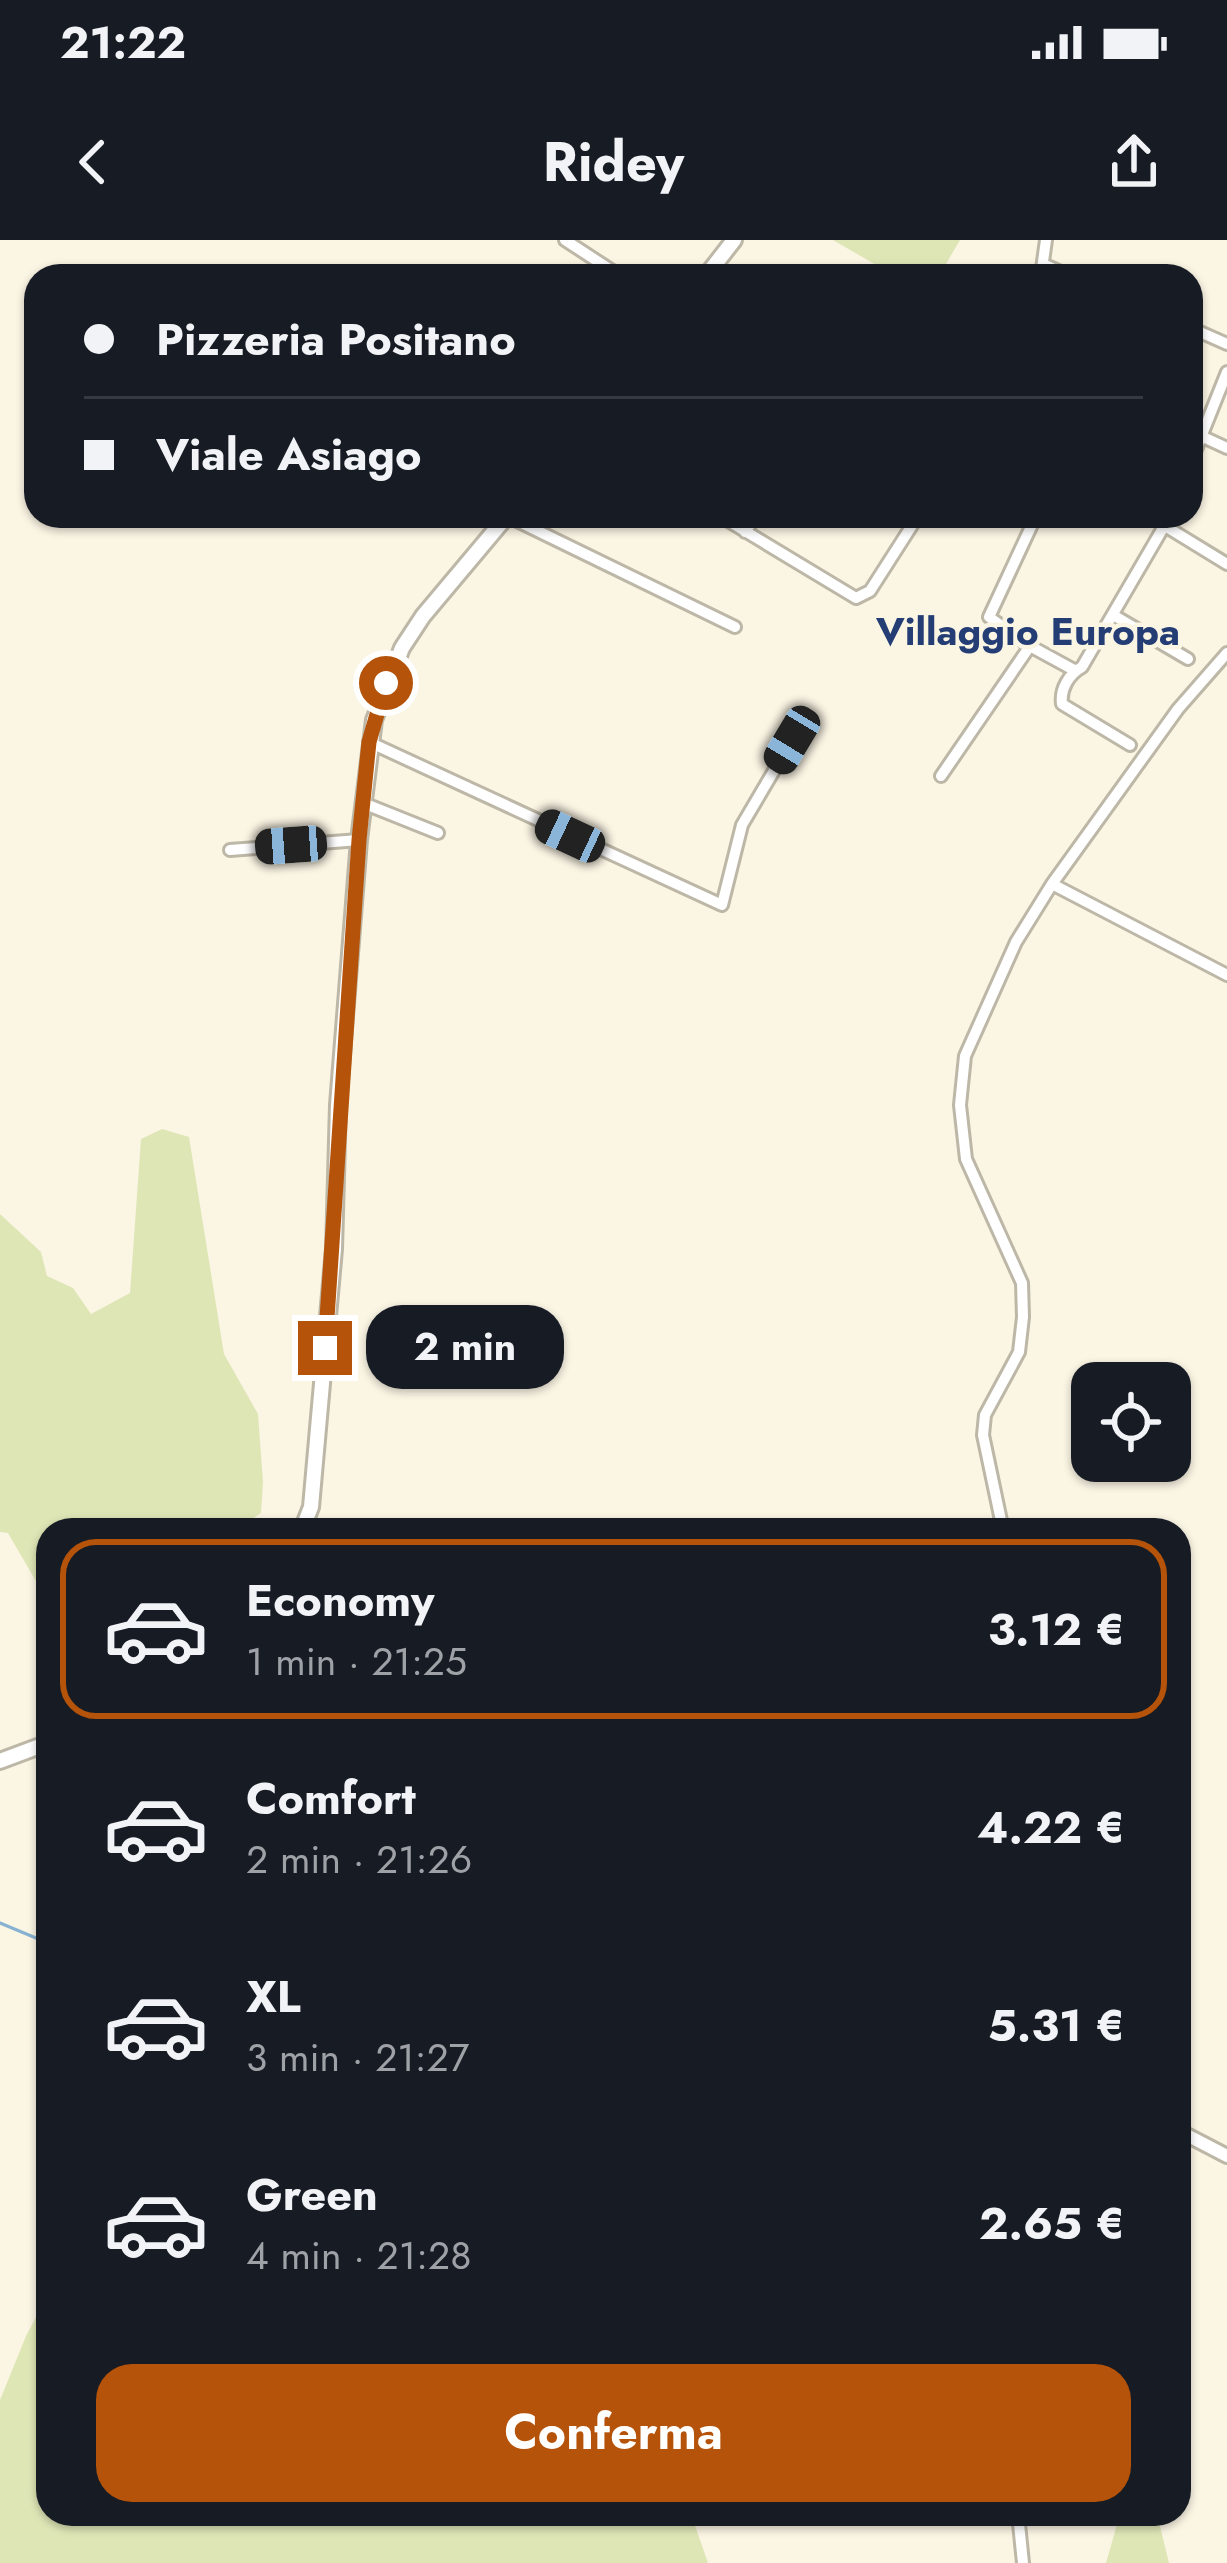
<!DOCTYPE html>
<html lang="it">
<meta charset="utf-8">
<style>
body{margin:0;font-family:Jost,sans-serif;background:#242831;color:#f1f3f6;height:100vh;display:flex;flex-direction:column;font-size:45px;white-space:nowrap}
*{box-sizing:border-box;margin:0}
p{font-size:39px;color:#9ea1a6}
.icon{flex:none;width:66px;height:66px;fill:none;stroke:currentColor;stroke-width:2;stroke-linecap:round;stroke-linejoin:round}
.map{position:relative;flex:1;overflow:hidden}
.drawer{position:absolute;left:36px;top:1278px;width:1155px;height:1008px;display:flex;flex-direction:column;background:#171b24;border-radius:36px;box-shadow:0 3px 9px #0004}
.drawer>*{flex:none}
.hud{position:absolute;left:24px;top:24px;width:1179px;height:264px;border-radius:36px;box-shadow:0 3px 9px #0004;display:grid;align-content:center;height:264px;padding:0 60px;background:#171b24}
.controls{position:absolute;left:1071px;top:1122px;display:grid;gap:24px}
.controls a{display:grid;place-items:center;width:120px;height:120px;border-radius:24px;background:#171b24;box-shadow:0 3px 9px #0004;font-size:60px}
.end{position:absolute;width:54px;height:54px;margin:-27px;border:15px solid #b45309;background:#fff;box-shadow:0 0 0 6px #fff}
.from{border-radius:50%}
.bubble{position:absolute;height:84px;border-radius:36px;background:#171b24;box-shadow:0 3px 9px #0004;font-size:39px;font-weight:700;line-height:84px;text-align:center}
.car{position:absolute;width:36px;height:72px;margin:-36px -18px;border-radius:15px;box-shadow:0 0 9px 3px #0007;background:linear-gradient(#222 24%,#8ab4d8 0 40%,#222 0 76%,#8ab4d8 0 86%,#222 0)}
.hud b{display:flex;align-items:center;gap:42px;height:114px;font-size:45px}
.hud b+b{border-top:3px solid #363941}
.hud i{width:30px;height:30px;background:#f1f3f6}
ul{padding:21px 0 0;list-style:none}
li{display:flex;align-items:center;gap:36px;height:180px;margin:0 24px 18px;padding:0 36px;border:6px solid transparent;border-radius:36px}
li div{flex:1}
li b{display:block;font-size:45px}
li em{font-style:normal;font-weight:700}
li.active{border-color:#b45309}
li>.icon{width:108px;height:108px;stroke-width:1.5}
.cta{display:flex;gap:24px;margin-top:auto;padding:24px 60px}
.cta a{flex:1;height:138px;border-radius:36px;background:#b45309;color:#fff;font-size:48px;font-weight:700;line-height:138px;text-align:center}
.status{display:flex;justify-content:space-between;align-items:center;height:84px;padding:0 60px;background:#171b24;direction:ltr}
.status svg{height:33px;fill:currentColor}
header{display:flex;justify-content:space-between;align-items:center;height:156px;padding:0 60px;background:#171b24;font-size:54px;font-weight:700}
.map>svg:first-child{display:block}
.green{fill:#dfe6b6}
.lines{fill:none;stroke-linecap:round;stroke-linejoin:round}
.stream{stroke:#88b2d1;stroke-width:3}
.minor-casing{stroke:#bdb7a7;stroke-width:16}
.tertiary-casing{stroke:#bdb7a7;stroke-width:18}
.secondary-casing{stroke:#bdb7a7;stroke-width:20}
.minor{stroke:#fff;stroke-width:10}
.tertiary{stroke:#fff;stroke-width:12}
.secondary{stroke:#fff;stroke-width:14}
.route{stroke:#b45309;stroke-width:15}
.labels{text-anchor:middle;stroke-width:9;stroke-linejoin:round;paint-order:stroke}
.neighbourhood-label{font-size:39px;font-weight:bold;fill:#243e75;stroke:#fbf5e4}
</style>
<div class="status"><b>21:22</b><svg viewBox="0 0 49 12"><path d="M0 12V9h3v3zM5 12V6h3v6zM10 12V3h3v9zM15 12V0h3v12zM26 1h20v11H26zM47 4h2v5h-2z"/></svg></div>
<header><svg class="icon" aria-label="back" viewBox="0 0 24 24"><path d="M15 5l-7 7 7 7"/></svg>Ridey<svg class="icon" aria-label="share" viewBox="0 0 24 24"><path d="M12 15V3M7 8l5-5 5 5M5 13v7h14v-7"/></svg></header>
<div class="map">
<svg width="1227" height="2323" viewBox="0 0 1227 2323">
<rect width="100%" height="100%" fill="#fbf5e4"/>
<path class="green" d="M833,0H960L939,36H895Z
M162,889L189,897L224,1114L258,1174L263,1242L261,1273L236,1290H48V1347L37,1343L8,1293L0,1292V974L41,1012L47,1036L73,1048L91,1074L130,1053L141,899Z
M48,2055V2274H691L708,2323H0V2160L26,2096Z
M1120,2274H1157L1169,2323H1106Z"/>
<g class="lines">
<path class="stream" d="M0,1683L48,1703"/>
<defs>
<path id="minor" d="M565,0L620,36
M1043,24L1070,36
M1041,36L1046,0
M1191,88L1227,104
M1201,196L1227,208
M1191,222L1227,132
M507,276L735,387
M720,276L856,358L870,351L918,276
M1036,276L989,377L1030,406L1074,430
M1165,286L1227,324
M745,292L756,276
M1113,375L1188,419
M369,502L722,665L742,585L792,500
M1130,505L1062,464C1060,449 1069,434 1082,427L1170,276
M941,536L1030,406
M363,563L438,593
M230,610L359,600
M1052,644L1227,735
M1003,1290L983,1195L985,1175L1019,1112L1023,1077L1022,1043L966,919L960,865L965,816L1016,702L1052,644L1178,469L1227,413
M1018,2274L1023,2323"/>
<path id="tertiary" d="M1179,1891L1227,1916"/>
<path id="secondary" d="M706,36L734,0
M302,1290L311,1267L334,1009L338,865L359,600L374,480L402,408L423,376L507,276
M0,1521L48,1503"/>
</defs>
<use href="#minor" class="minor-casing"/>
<use href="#tertiary" class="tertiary-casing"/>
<use href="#secondary" class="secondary-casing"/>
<use href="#minor" class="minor"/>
<use href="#tertiary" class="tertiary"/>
<use href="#secondary" class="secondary"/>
</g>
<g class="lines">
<path class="route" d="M325,1108L359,600L369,502L386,443"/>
</g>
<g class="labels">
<g class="neighbourhood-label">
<text x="1028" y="405">Villaggio Europa</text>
</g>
</g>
</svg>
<div class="controls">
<a><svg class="icon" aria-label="locate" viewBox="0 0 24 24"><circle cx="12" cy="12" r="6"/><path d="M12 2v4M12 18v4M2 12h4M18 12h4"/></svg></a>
</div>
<i class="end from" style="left:386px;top:443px"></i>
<i class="end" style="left:325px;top:1108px"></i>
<div class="bubble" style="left:366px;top:1065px;width:198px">2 min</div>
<i class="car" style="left:792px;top:500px;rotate:211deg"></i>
<i class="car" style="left:570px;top:596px;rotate:295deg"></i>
<i class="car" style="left:291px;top:605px;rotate:266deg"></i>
<div class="hud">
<b><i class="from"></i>Pizzeria Positano</b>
<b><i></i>Viale Asiago</b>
</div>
<section class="drawer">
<ul>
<li class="active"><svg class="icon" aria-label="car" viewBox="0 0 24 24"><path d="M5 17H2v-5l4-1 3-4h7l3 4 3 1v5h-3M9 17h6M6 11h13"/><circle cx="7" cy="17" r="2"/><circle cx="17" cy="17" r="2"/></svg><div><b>Economy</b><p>1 min · 21:25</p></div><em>3.12 €</em></li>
<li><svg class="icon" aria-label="car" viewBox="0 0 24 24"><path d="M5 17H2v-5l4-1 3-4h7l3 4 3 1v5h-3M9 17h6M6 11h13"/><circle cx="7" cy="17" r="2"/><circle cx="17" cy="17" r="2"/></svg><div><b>Comfort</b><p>2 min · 21:26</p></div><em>4.22 €</em></li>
<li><svg class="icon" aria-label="car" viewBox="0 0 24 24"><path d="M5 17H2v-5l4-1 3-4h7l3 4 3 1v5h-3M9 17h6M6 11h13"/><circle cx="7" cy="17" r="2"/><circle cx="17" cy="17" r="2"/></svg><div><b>XL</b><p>3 min · 21:27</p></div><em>5.31 €</em></li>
<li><svg class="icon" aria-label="car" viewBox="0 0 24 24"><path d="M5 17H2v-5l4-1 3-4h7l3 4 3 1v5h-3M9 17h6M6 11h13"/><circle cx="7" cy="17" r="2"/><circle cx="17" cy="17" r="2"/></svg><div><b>Green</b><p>4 min · 21:28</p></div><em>2.65 €</em></li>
</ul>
<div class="cta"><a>Conferma</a></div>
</section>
</div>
